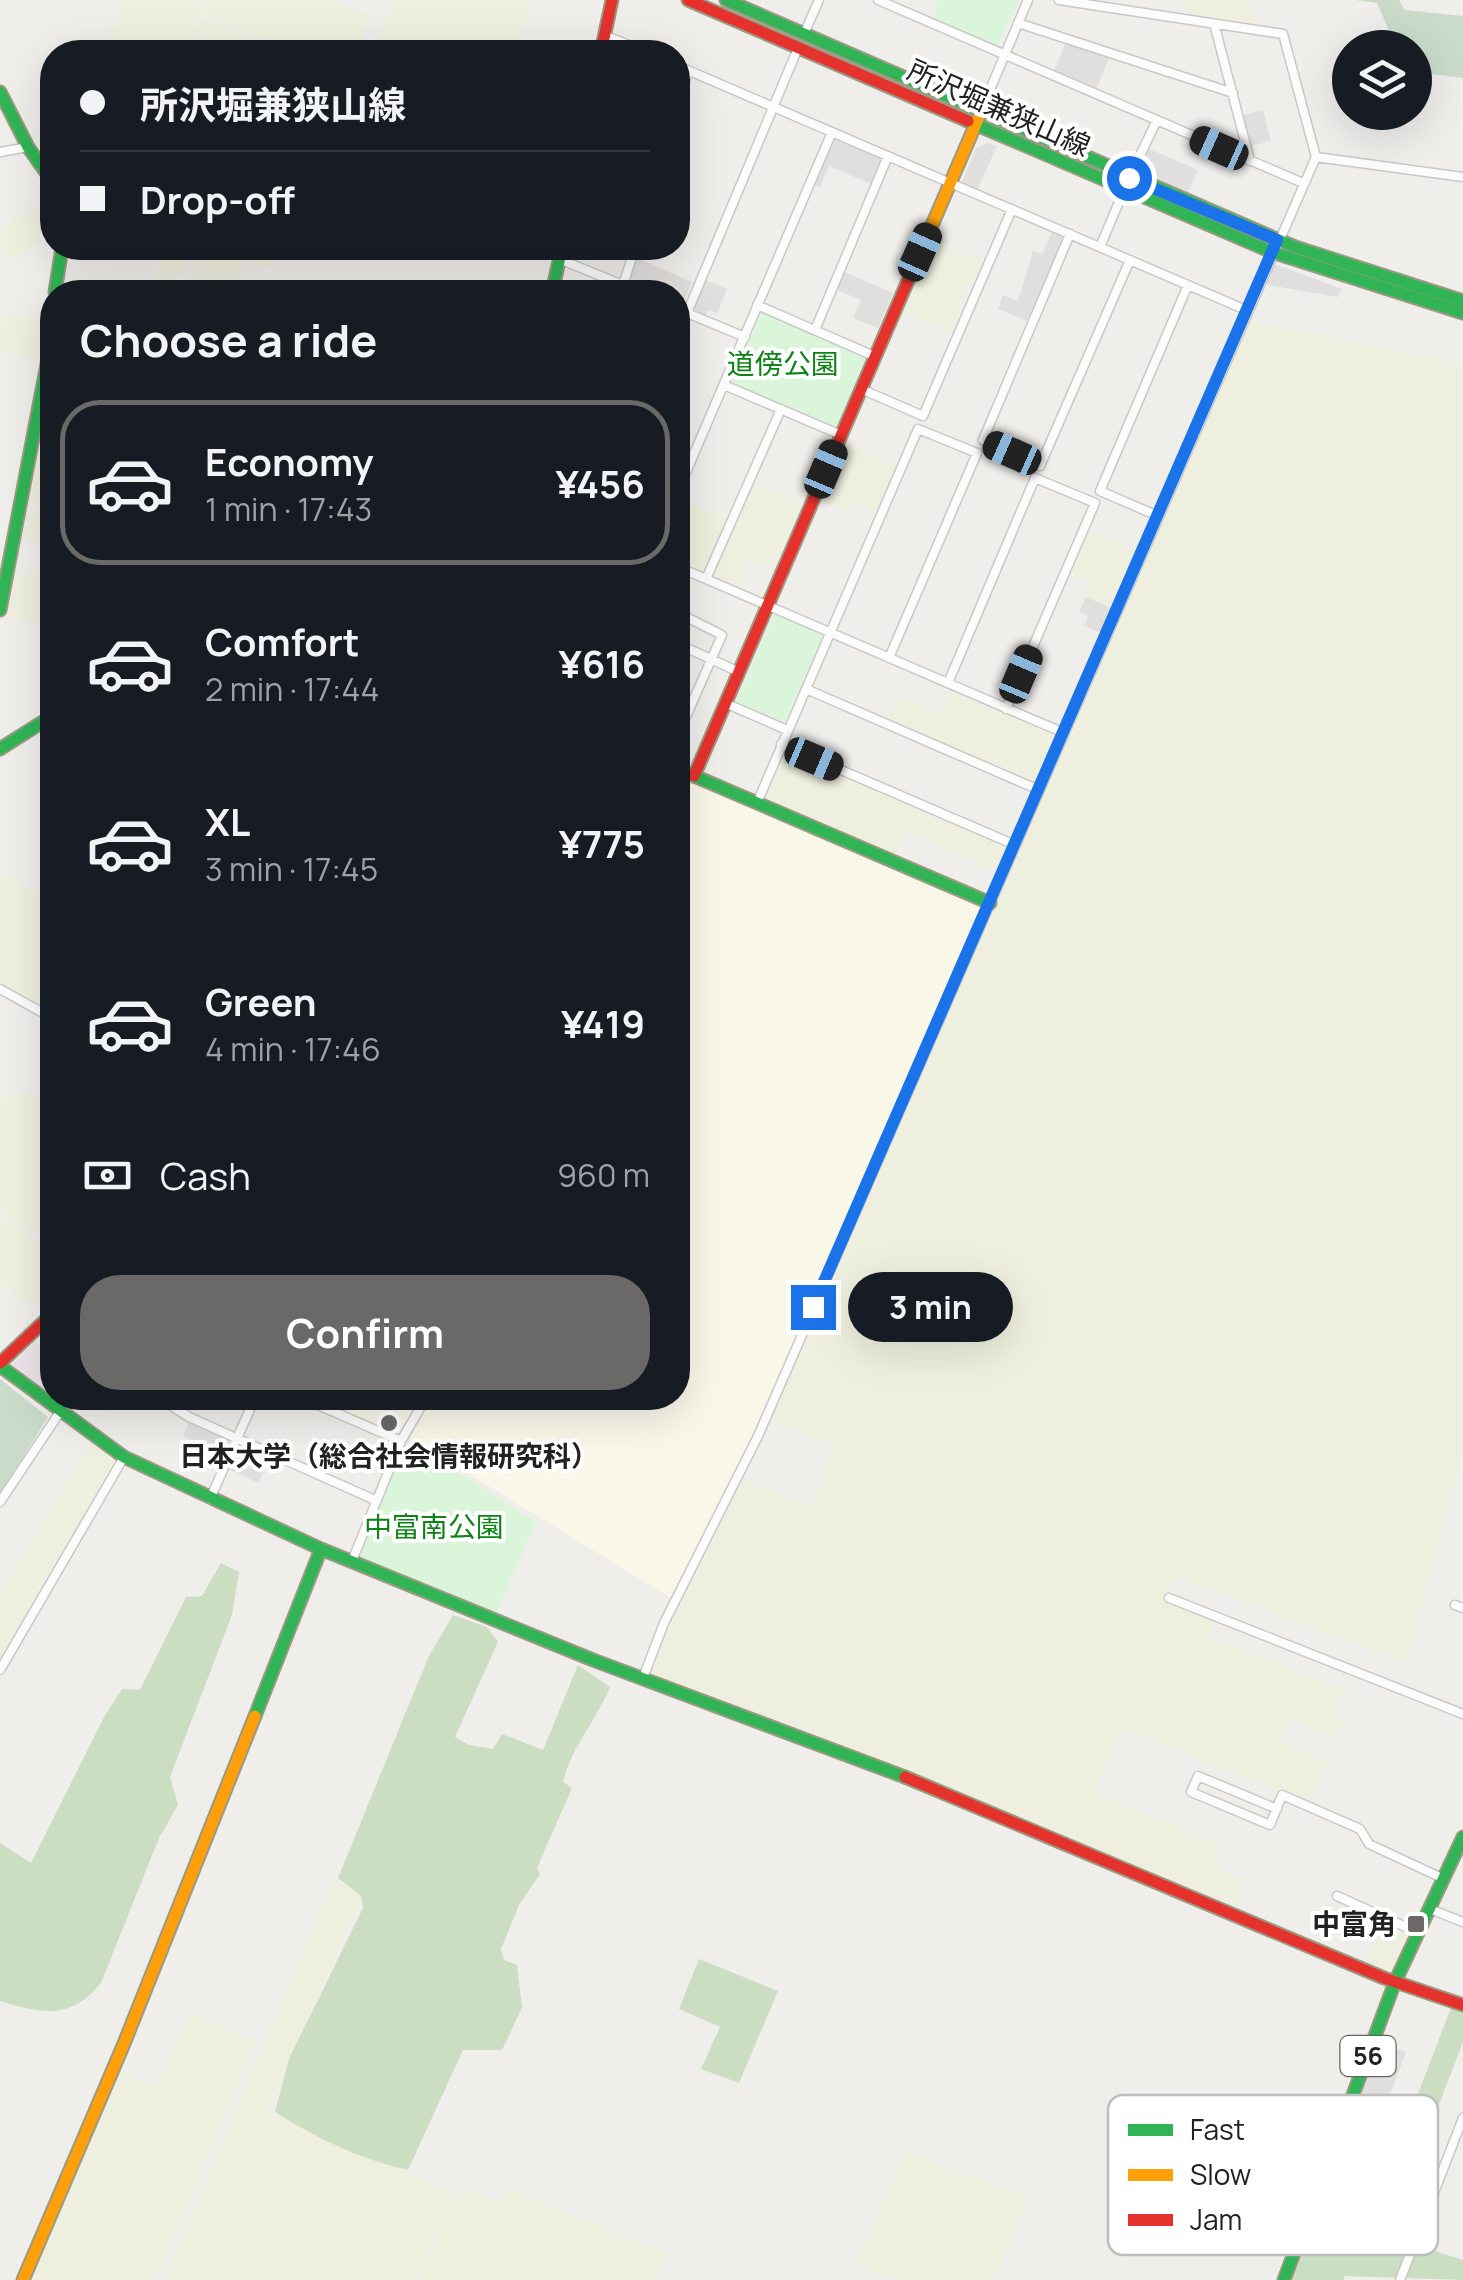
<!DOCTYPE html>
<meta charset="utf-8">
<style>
body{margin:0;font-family:Manrope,"Noto Sans JP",sans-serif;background:#242831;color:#f1f3f6;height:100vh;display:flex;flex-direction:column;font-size:38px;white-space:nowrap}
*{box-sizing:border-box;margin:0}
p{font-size:32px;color:#9ea1a6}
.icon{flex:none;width:55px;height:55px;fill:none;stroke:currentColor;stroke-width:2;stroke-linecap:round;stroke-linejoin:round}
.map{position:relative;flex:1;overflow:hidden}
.sheet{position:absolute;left:40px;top:280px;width:650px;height:1130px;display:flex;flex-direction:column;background:#171b24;border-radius:40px;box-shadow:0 10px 40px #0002}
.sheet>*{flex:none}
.hud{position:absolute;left:40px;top:40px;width:650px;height:220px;border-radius:40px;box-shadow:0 10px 40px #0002;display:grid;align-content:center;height:220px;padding:0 40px;background:#171b24}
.fabs{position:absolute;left:1332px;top:30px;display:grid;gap:20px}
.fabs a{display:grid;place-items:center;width:100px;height:100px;border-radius:50%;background:#171b24;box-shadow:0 10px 40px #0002;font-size:50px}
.end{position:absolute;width:45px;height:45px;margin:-22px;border:12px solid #1a73e8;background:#fff;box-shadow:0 0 0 5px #fff}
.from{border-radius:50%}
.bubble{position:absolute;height:70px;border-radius:35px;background:#171b24;box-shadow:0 10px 40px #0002;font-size:32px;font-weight:700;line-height:70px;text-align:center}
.car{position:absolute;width:30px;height:60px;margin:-30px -15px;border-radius:12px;box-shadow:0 0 8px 2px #0007;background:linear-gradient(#222 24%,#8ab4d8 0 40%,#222 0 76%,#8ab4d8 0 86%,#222 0)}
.hud b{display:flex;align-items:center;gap:35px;height:95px;font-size:38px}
.hud b+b{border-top:2px solid #363941}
.hud i{width:25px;height:25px;background:#f1f3f6}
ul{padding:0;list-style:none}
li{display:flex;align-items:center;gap:30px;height:165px;margin:0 20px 15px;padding:0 20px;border:5px solid transparent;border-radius:40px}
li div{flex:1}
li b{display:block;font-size:38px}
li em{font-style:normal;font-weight:700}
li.selected{border-color:#6a6968}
li>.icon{width:90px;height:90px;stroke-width:1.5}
h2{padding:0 40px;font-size:45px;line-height:120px}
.pay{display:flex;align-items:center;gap:25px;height:110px;padding:0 40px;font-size:38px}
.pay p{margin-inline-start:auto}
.cta{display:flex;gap:20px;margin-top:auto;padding:20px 40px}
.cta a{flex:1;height:115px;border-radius:40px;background:#6a6968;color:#fff;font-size:40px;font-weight:700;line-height:115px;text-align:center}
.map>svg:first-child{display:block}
.industrial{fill:#ede4e9}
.education{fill:#f8f7e8}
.farmland{fill:#efefdf}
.forest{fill:#cbdec1}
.cemetery{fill:#cadbca}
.park{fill:#daf5da}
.parking{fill:#e0dfde}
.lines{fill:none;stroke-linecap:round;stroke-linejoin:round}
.street-casing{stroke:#c9c8c7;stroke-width:11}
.fast-casing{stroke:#999a82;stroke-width:15}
.slow-casing{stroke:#999a82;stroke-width:15}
.jam-casing{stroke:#999a82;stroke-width:15}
.street{stroke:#fdfcfc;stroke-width:8}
.fast{stroke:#30b455;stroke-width:11}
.slow{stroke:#ff9f0a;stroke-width:11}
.jam{stroke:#e5322d;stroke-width:11}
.route{stroke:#1a73e8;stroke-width:12}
.poi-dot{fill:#6a6968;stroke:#fff;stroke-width:4}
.labels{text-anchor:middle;stroke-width:8;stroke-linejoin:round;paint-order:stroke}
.shield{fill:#fff;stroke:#646464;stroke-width:2.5}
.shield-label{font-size:25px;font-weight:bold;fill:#222}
.street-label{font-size:28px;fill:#222;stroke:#fff}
.park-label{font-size:28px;fill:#0c8416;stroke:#fff}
.poi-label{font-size:28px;font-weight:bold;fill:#222;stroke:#fff}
.key{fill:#fff;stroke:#bdbdbd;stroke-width:2.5}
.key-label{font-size:28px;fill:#222}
</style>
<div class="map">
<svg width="1463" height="2280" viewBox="0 0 1463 2280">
<rect width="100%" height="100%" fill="#f0eeeb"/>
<path class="industrial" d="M36,1342L52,1360V1398H56H52L14,1368L12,1364Z"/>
<path class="education" d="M684,780L703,784L985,906L756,1429L671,1598L410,1438L432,1398H678V794Z
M311,1398H422L397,1435Z"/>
<path class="farmland" d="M122,0L204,2L189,52H107Z
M208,0H330L370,15L361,42L371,47L369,52H301L202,16Z
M391,0H522L532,3L516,52H375Z
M1182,0H1248L1257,26L1189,18Z
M202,19L214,23L292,52H208L193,47Z
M41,102L52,103V169L37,147Z
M52,199V228L37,236L41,242L35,247L11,262L0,250V229Z
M934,241L984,262L975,283L969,281L956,312L961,315L953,334L904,312Z
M164,248H189L177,290L151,288Z
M228,248H276L270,268L246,260L235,292L187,289L200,252L218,257Z
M12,314L45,322L41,364L3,352L0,358V316L9,321Z
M1247,320L1463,364V1454L1406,1663L1175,1576L1166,1599L1216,1618L1209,1637L1345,1690L1335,1714L1347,1720L1338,1739L1290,1720L1280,1741L1328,1762L1311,1805L1123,1728L1094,1792L1222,1845L1212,1866L1246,1882L1236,1906L803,1729L652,1675L670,1624L742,1479L812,1506L833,1446L770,1420Z
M847,444L897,466L876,512L854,503L850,513L822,500Z
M47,445L52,446V507L29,503L38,447Z
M751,483L801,504L773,570L750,560L737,588L712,574Z
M678,498L729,519L702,573L678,563Z
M28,509L52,513L45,543L22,539Z
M1087,530L1136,551L1113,608L1086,597L1092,582L1068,572Z
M52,571V625L3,615L12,576Z
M951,689L1055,734L1037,784L887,720L897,696L940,714Z
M787,751L1007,846L999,873L906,832L894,857L764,801Z
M0,872L52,903V1015L0,985Z
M21,1089L52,1107V1241L0,1210V1101L6,1092L16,1097Z
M0,1217L52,1248V1289L37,1308L0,1282Z
M91,1443L117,1462L0,1663V1593Z
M333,1880L363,1892L268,2110L453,2192L416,2280H164Z
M1383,1919L1411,1932L1391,1974L1365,1963Z
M190,2012L257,2041L156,2280H30L121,2073L156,2087Z
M905,2152L1025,2195L1028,2200L995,2280H894L856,2265Z
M459,2186L499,2201L513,2190L667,2254L656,2280H419Z"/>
<path class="forest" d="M221,1563L239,1572L232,1615L170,1777L178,1805L159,1838L101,1983C71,2020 42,2014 0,2001V1843L31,1863L104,1717L122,1689L140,1690L186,1597L202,1596Z
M453,1615L487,1627L498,1642L455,1737L469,1745L493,1749L502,1734L543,1750L578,1665L610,1687C597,1719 570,1750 563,1782L572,1788L537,1868L540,1874L519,1905L501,1949L504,1960L517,1965L522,2008L502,2050H463L408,2170C360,2159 316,2138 275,2112L289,2059L363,1908L361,1896L338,1878L428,1658Z
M699,1959L778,1991L739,2083L701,2069L720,2027L679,2009Z
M1451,2008L1463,2012V2042L1388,2236L1463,2260V2280L1345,2276L1343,2280H1292L1305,2245L1331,2255L1390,2097L1414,2104Z"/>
<path class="cemetery" d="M1355,0H1399L1405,10L1463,16V78L1415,72V48L1396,47L1377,3Z
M0,1379L48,1417L0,1494Z"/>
<path class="park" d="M938,0H1020L997,46L933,18Z
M762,311L866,357L836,429L732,384Z
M775,613L825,636L783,724L735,704Z
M408,1440L536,1522L495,1616L357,1557Z"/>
<path class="parking" d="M1066,42L1110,56L1096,89L1054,71Z
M1263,110L1271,141L1251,146L1243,115Z
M836,139L882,158L873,185L829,166L820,187L813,184Z
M989,143L997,146L977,190L962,182L976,148Z
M1147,148L1198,170L1188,192L1137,170Z
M1052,232L1064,239L1027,321L998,309L1003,295L1018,301L1033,251L1042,254Z
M635,257L692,282L679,313L678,292L625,290Z
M1272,263L1342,289L1338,297L1262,284Z
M842,271L893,293L878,328L853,318L861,300L835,289Z
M703,279L727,289L717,313L708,310L705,316L691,307Z
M1086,597L1113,609L1102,633L1084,626L1088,616L1079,612Z
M189,1421L229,1439L225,1456L183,1436Z
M242,1445L270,1457L258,1483L228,1469Z
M1380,2042L1406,2052L1385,2108L1359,2099Z"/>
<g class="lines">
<defs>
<path id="street" d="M878,0L1303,183
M1018,23L1233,93
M1215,27L1250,161
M804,34L819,0
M604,35L646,52
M678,66L1246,310
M678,105L688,71
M981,111L1028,0
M0,152L28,147
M1316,157L1463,177
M1129,178L1157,120
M1070,234L983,440L1040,466L1130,260
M1100,247L1124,190
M559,259L623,285L635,248
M757,305L874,356
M678,322V328
M815,330L888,156
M745,337L687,313L798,48
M724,385L841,435
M861,389L923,416L1012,209
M678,491L832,132
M1158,516L1100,491L1188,285
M678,567L1064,733
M706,579L781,409
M678,613L722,635L678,735
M678,644L739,672
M948,683L1035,478L1095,503L1006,709
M806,689L1039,790
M725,703L787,730
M781,744L1015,845
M757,803L918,429L977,453L889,658
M0,989L52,1018
M159,1398L189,1417L375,1500
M302,1398L401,1441
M210,1499L255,1398
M0,1502L60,1412
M352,1561L401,1441L426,1398
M1169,1598L1463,1714
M1455,1605L1463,1608
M0,1670L124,1457
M643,1678L664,1623L758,1436L1316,157L1283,34L1059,0
M1277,1809L1198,1776L1191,1792L1270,1825L1282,1795L1360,1829L1369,1844L1444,1879
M1337,1896L1419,1933
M1430,1909L1463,1922
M1400,2280L1463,2118"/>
<path id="fast" d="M726,0L1295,247L1463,301
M0,92L28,147L52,181
M968,121L1272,252L1463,313
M55,292L62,248
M552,292L562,248
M0,610L47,364L52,309
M0,749L52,716
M678,769L990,903
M0,1366L124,1457L321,1549L593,1660L905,1777
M255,1716L321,1549
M1284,2280L1395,1982L1463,1837"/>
<path id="slow" d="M926,239L978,119
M23,2280L123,2046L255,1716"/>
<path id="jam" d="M688,0L968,121
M601,52L612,0
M694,776L926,239
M0,1363L52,1314
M905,1777L1384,1978L1463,2005"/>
</defs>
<use href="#street" class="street-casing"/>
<use href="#fast" class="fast-casing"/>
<use href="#slow" class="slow-casing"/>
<use href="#jam" class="jam-casing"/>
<use href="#street" class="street"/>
<use href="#fast" class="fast"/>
<use href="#slow" class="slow"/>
<use href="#jam" class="jam"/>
</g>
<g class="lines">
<path class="route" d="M813,1307L1277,240L1129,178"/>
</g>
<g class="poi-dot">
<circle cx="389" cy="1423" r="10"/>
<rect x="1406" y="1914" width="20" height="20" rx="5"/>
</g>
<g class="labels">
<rect class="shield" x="1340.5" y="2036" width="55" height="40" rx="8"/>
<g class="shield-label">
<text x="1368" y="2065">56</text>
</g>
<g class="street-label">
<text transform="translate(999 108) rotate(24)" y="10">所沢堀兼狭山線</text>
</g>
<g class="park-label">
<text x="783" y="374">道傍公園</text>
<text x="434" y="1537">中富南公園</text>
</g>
<g class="poi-label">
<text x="389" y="1466">日本大学（総合社会情報研究科）</text>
<text x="1396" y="1934" text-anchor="end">中富角</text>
</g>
</g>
<rect x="1108" y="2095" width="330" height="160" rx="15" class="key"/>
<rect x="1128" y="2124" width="45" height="12" fill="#30b455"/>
<rect x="1128" y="2169" width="45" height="12" fill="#ff9f0a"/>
<rect x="1128" y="2214" width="45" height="12" fill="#e5322d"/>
<g class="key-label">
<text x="1190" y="2140">Fast</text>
<text x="1190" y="2185">Slow</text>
<text x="1190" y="2230">Jam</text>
</g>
</svg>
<div class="fabs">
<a><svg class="icon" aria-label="layers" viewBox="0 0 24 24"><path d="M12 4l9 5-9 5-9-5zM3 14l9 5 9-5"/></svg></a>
</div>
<i class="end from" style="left:1129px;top:178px"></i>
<i class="end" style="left:813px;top:1307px"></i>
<div class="bubble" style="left:848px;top:1272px;width:165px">3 min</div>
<i class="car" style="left:1219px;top:148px;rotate:294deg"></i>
<i class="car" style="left:920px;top:252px;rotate:24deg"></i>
<i class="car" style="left:1012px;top:453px;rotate:294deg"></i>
<i class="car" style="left:826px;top:469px;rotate:23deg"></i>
<i class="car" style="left:1021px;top:674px;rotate:23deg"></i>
<i class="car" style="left:814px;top:759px;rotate:113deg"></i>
<div class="hud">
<b><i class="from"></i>所沢堀兼狭山線</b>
<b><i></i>Drop-off</b>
</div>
<section class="sheet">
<h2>Choose a ride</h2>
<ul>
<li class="selected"><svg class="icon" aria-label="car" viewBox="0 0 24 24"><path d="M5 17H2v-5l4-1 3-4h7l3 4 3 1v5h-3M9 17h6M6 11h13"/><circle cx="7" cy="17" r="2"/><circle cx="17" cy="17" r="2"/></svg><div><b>Economy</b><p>1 min · 17:43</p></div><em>¥456</em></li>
<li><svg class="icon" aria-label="car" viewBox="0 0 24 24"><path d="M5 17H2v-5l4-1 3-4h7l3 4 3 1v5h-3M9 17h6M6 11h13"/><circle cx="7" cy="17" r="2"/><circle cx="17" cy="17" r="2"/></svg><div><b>Comfort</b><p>2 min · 17:44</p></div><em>¥616</em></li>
<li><svg class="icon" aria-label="car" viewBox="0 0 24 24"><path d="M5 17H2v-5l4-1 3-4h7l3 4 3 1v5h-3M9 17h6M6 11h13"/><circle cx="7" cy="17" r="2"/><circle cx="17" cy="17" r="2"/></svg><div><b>XL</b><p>3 min · 17:45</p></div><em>¥775</em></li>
<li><svg class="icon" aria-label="car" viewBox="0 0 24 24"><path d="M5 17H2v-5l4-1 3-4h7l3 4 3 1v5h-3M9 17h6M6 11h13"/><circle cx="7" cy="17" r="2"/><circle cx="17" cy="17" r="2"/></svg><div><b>Green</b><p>4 min · 17:46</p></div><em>¥419</em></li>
</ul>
<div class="pay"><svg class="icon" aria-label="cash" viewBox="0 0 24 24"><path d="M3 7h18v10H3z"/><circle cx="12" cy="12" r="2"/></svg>Cash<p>960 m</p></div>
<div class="cta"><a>Confirm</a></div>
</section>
</div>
